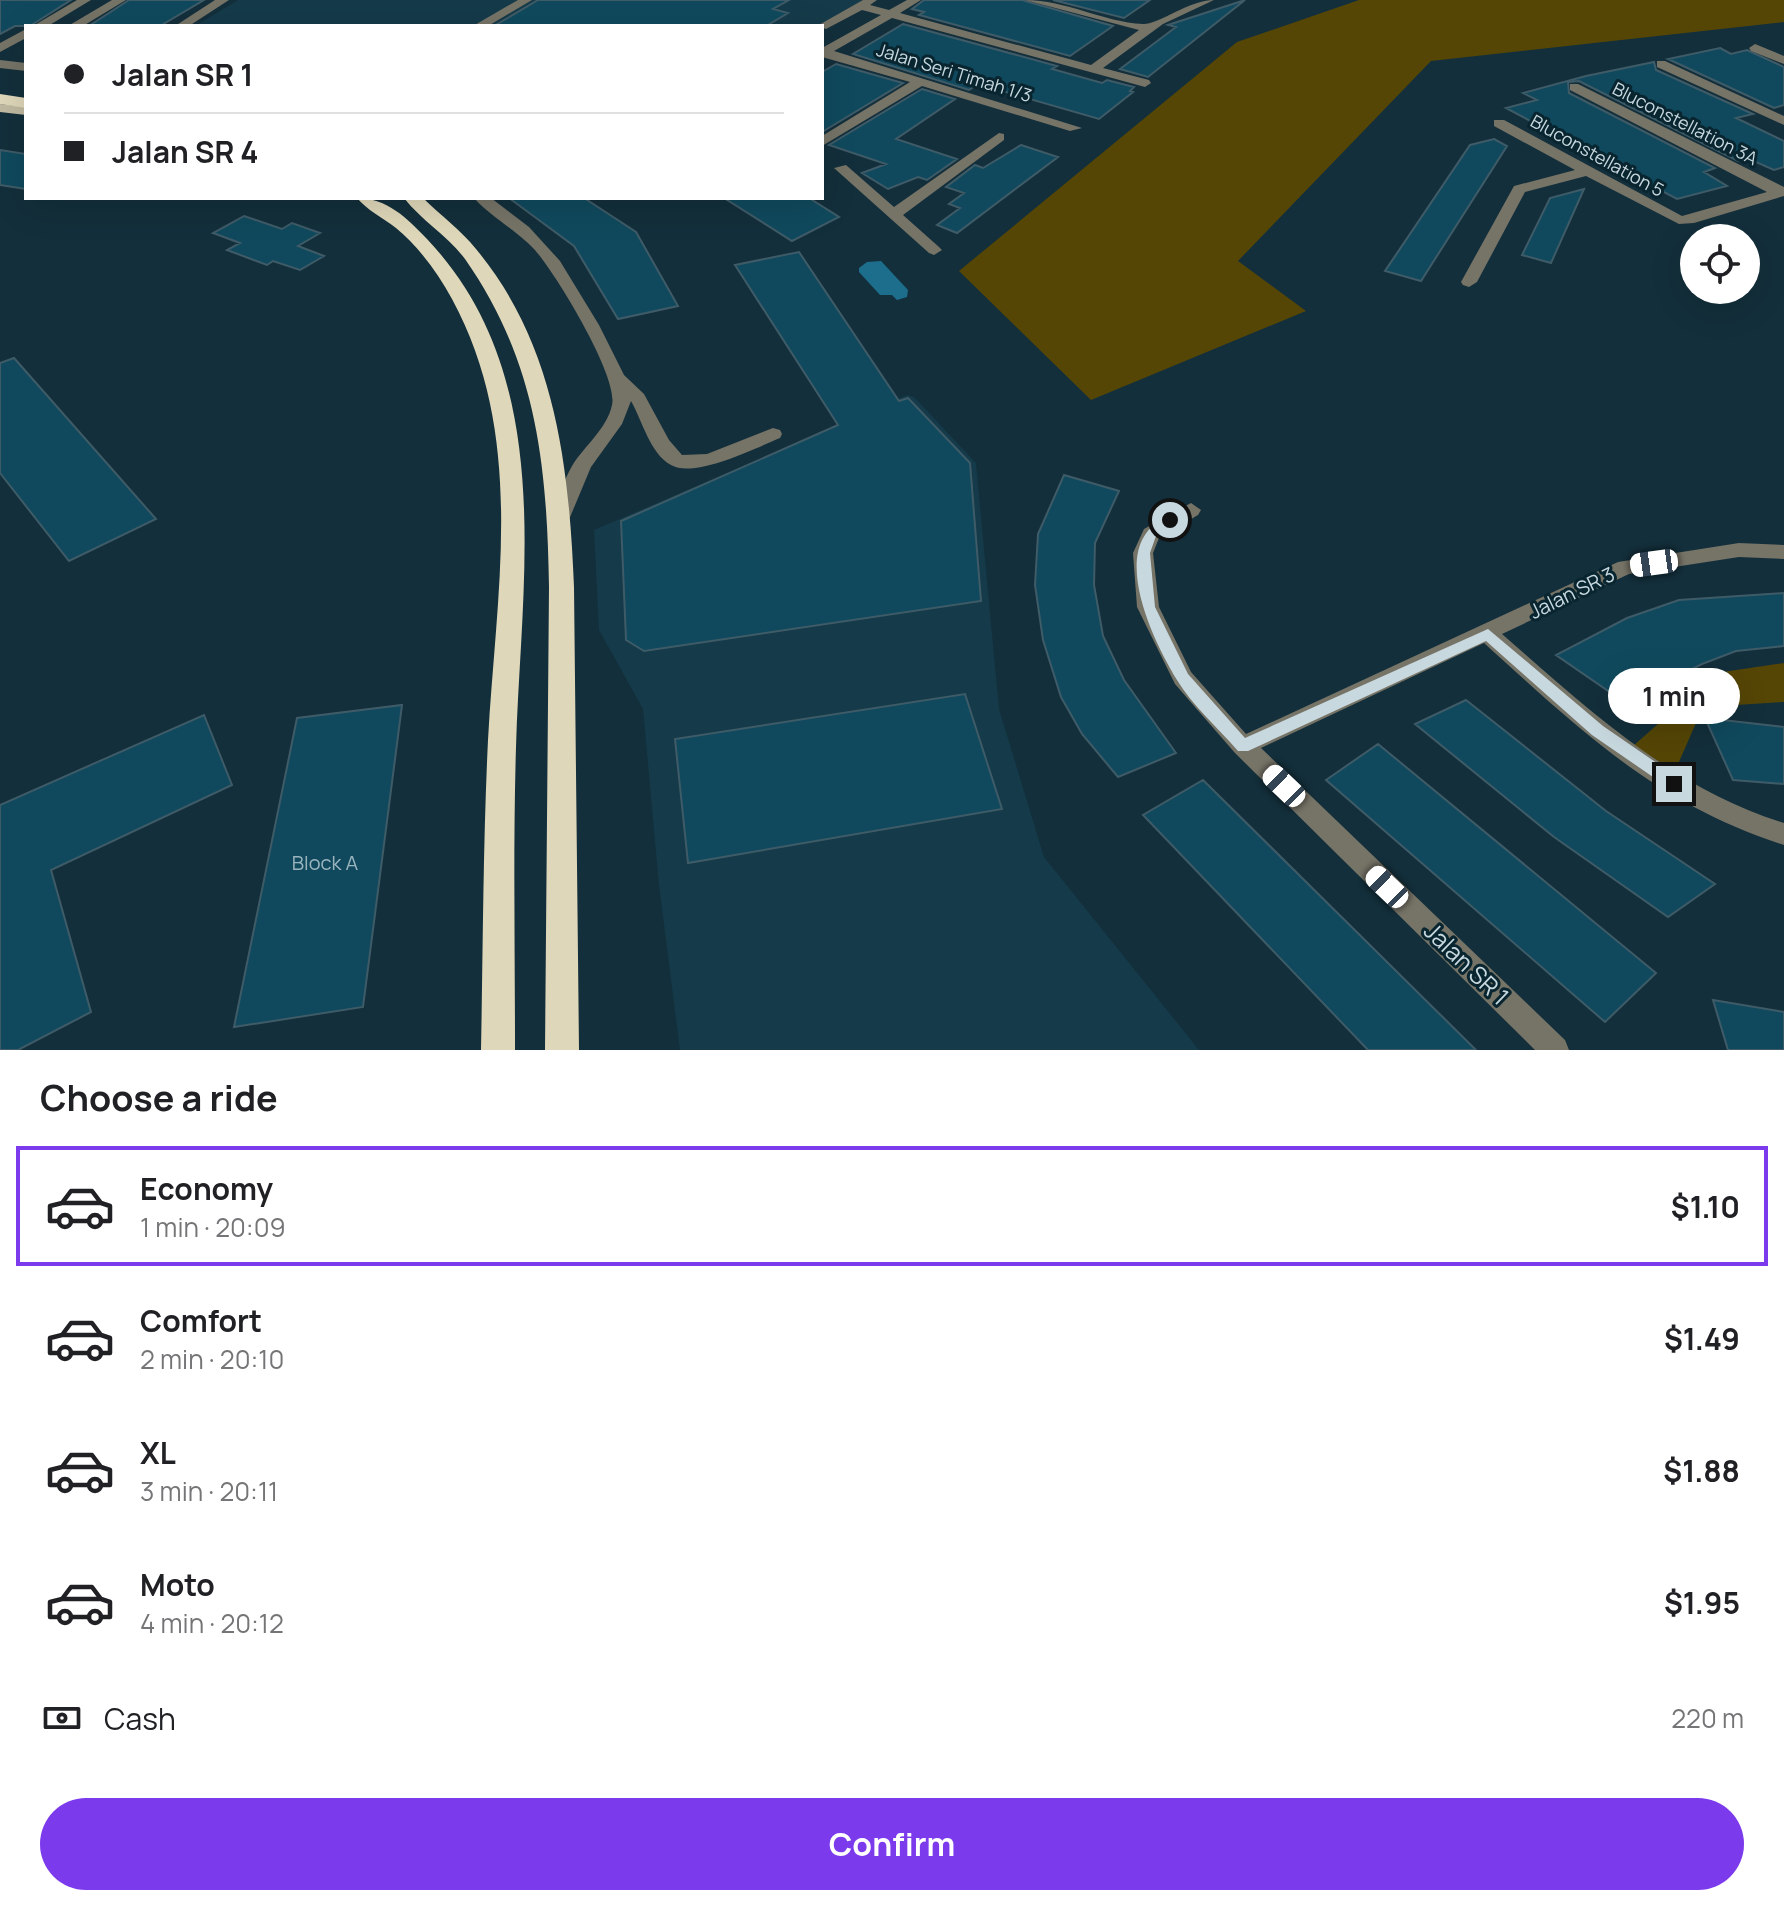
<!DOCTYPE html>
<meta charset="utf-8">
<style>
body{margin:0;font-family:Manrope,sans-serif;background:#f6f6f6;color:#202124;height:100vh;display:flex;flex-direction:column;font-size:30px;white-space:nowrap}
*{box-sizing:border-box;margin:0}
p{font-size:26px;color:#757577}
.icon{flex:none;width:44px;height:44px;fill:none;stroke:currentColor;stroke-width:2;stroke-linecap:round;stroke-linejoin:round}
.map{position:relative;height:1050px;overflow:hidden}
.side{display:flex;flex-direction:column;background:#fff;flex:1}
.side>*{flex:none}
.top-card{position:absolute;left:24px;top:24px;width:800px;height:176px;border-radius:0px;box-shadow:0 8px 32px #0002;display:grid;align-content:center;height:176px;padding:0 40px;background:#fff}
.tools{position:absolute;left:1680px;top:224px;display:grid;gap:16px}
.tools a{display:grid;place-items:center;width:80px;height:80px;border-radius:50%;background:#fff;box-shadow:0 8px 32px #0002;font-size:40px}
.end{position:absolute;width:36px;height:36px;margin:-18px;border:10px solid #c8d8df;background:#111;box-shadow:0 0 0 4px #111}
.from{border-radius:50%}
.bubble{position:absolute;height:56px;border-radius:28px;background:#fff;box-shadow:0 8px 32px #0002;font-size:26px;font-weight:700;line-height:56px;text-align:center}
.car{position:absolute;width:24px;height:48px;margin:-24px -12px;border-radius:10px;box-shadow:0 0 6px 2px #0007;background:linear-gradient(#fff 24%,#345 0 40%,#fff 0 76%,#345 0 86%,#fff 0)}
.top-card b{display:flex;align-items:center;gap:28px;height:76px;font-size:30px}
.top-card b+b{border-top:2px solid #e0e0e0}
.top-card i{width:20px;height:20px;background:#202124}
ul{padding:0;list-style:none}
li{display:flex;align-items:center;gap:24px;height:120px;margin:0 16px 12px;padding:0 24px;border:4px solid transparent;border-radius:0px}
li div{flex:1}
li b{display:block;font-size:30px}
li em{font-style:normal;font-weight:700}
li.selected{border-color:#7c3aed}
li>.icon{width:72px;height:72px;stroke-width:1.5}
h2{padding:0 40px;font-size:36px;line-height:96px}
.pay{display:flex;align-items:center;gap:20px;height:88px;padding:0 40px;font-size:30px}
.pay p{margin-inline-start:auto}
.cta{display:flex;gap:16px;margin-top:auto;padding:16px 40px}
.cta a{flex:1;height:92px;border-radius:48px;background:#7c3aed;color:#fff;font-size:32px;font-weight:700;line-height:92px;text-align:center}
.map>svg:first-child{display:block}
.built{fill:#153a49}
.green{fill:#554606}
.water{fill:#1d6e8c}
.building{fill:#10495d;stroke:#3e5b67;stroke-width:2}
.lines{fill:none;stroke-linecap:round;stroke-linejoin:round}
.minor{fill:#767367;fill-rule:evenodd}
.major{fill:#c1baa2;fill-rule:evenodd}
.highway{fill:#dfd7b9;fill-rule:evenodd}
.route{fill:#c8d8df}
.labels{text-anchor:middle;stroke-width:6;stroke-linejoin:round;paint-order:stroke}
.far-street-label{font-size:18px;fill:#c8d8df;stroke:#082530}
.street-label{font-size:20px;fill:#c8d8df;stroke:#082530}
.near-number-label{font-size:20px;fill:#9ab4be}
.near-street-label{font-size:24px;fill:#c8d8df;stroke:#082530}
</style>
<div class="map">
<svg width="1784" height="1050" viewBox="0 0 1784 1050">
<rect width="100%" height="100%" fill="#132f3b"/>
<path class="built" d="M238,0H870L818,26H195Z
M907,395L914,397L976,463L999,709L1044,857L1199,1050H680L659,885L643,709L599,630L594,530Z"/>
<path class="green" d="M1359,0H1784V22L1431,61L1238,261L1306,311L1091,400L959,271L1237,42Z
M1784,663V702L1703,707L1675,771L1633,746L1716,673Z"/>
<path class="water" d="M881,261L908,290L907,297L897,300L892,295H880L859,272V268L867,262Z"/>
<path class="building" d="M0,0H71L30,26H15L0,34Z
M129,0H204L160,26H89Z
M538,0H789L773,9L788,13L766,26H494Z
M924,0H1022L1113,26L1070,56L919,15L924,12L912,9Z
M1053,0H1150L1124,18Z
M1245,0L1148,77L1120,69L1176,27L1168,25Z
M903,24L1057,66L1052,69L1102,83L1107,80L1134,87L1130,91L1133,92L1099,119L978,84L969,90L853,54Z
M1720,48L1731,54L1747,50L1784,67V105L1774,108L1668,59Z
M1654,62L1656,70L1753,114L1736,118L1784,141V167L1774,170L1747,158L1738,161L1579,81L1568,82L1569,93L1715,168L1704,172L1727,186L1677,199L1506,108L1537,100L1523,93L1586,76Z
M836,64L903,83L822,132V72Z
M922,89L955,99L896,139L957,159L927,180L918,177L888,189L862,173L886,164L829,145Z
M1494,139L1507,146L1421,281L1385,271L1470,145Z
M1021,145L1058,157L957,233L937,225L960,208L949,204L964,193L946,187L975,165L983,168Z
M0,150L26,154V189L0,185Z
M1584,189L1551,263L1522,255L1550,198Z
M509,198H584L636,232L678,306L618,319L574,246Z
M724,198H809L839,217L792,241Z
M244,216L282,229L292,223L320,233L298,246L324,256L300,270L273,261L267,265L227,250L240,243L213,233Z
M799,252L899,401L908,398L970,463L981,601L644,651L626,640L621,521L838,425L735,265Z
M14,358L156,519L69,561L0,473V363Z
M1064,475L1119,491L1095,543L1094,585L1103,636L1124,680L1176,753L1118,777L1082,734L1061,697L1043,640L1035,585L1038,534Z
M1784,593V646L1736,651L1702,664L1663,684L1661,682L1630,706L1556,655L1627,618L1679,600Z
M965,694L1002,809L688,863L675,739Z
M1466,700L1606,811L1715,884L1668,917L1554,837L1415,724Z
M402,705L363,1007L234,1027L297,718Z
M204,715L232,785L51,870L91,1012L18,1050H0V805Z
M1705,718L1784,727V784L1733,780Z
M1378,744L1656,973L1605,1022L1326,780Z
M1203,780L1476,1050H1368L1143,815Z
M1713,1000L1784,1012V1050H1728Z"/>
<g class="lines">
<path class="minor" d="M77,0H91L48,26H33Z
M112,0H126L83,26H68Z
M215,0H229L189,26H175Z
M518,0H532L488,26H473Z
M863,0H877L870,5L889,10L907,0H921L900,13L1091,65L1139,30L1025,0C1066,0 1103,22 1143,24C1158,25 1189,0 1214,0L1163,24L1103,68L1149,80L1151,83L1145,87L892,18L834,51L1082,128L1070,131L922,86L822,146V136L910,82L822,57V48L881,15L862,10L826,29L817,26Z
M26,29V38L0,52V43Z
M1755,44L1784,56V64L1751,51L1749,48Z
M0,60L26,63V71L0,68Z
M1657,61H1665L1784,116V125L1657,67Z
M1570,84H1578L1784,187V196L1694,223L1679,224L1586,176L1525,192L1477,282L1469,287L1463,285L1461,282L1514,186L1575,170L1494,126V120H1504L1682,216L1767,192L1570,90Z
M999,133L1004,134V140L903,215L939,247L942,250L934,255L929,253L834,168L846,165L894,207Z
M474,198H491L529,227L560,261L599,325L624,375L644,394L669,440L682,455L707,454L773,428L780,430L782,434L780,438C756,448 694,479 671,465C650,454 642,420 631,401L622,424L591,467L568,522H554L551,517C558,500 563,482 572,466C584,446 607,429 612,405C619,377 555,272 534,249C516,230 491,217 474,198Z
M1191,503L1201,510L1198,515L1159,538L1153,553L1159,607L1191,672L1246,734L1618,562L1739,543L1784,545V559L1739,557L1629,574L1502,634C1588,709 1673,789 1784,823V845C1656,804 1580,730 1484,643L1261,748L1565,1040L1569,1050H1535L1235,753L1175,684L1137,607L1133,553L1144,529Z"/>
<path class="major" d="M0,104L26,107V115L0,112Z"/>
<path class="highway" d="M0,94L26,98V108L0,104Z
M357,198C387,198 407,218 427,239C558,377 521,576 516,747C513,848 515,949 515,1050H481C483,947 483,843 488,740C496,591 527,437 452,299C438,273 418,246 396,228C383,218 367,210 357,198Z
M404,198H423C440,215 461,230 476,249C556,345 569,467 574,587L579,1050H545L549,587C547,465 537,362 465,259C448,236 422,221 404,198Z"/>
</g>
<path class="route" d="M1170,516L1176,520L1156,536L1150,553L1155,607L1188,674L1245,738L1488,629L1603,726L1680,779V788H1669L1592,735L1486,641L1248,751H1238C1218,728 1192,705 1177,680C1152,639 1104,540 1170,516Z"/>
<g class="labels">
<g class="far-street-label">
<text transform="translate(954 73) rotate(17)" y="6">Jalan Seri Timah 1/3</text>
<text transform="translate(1685 124) rotate(27)" y="6">Bluconstellation 3A</text>
<text transform="translate(1597 156) rotate(29)" y="6">Bluconstellation 5</text>
</g>
<g class="street-label">
<text transform="translate(1572 593) rotate(-26)" y="7">Jalan SR 3</text>
</g>
<g class="near-number-label">
<text x="325" y="870">Block A</text>
</g>
<g class="near-street-label">
<text transform="translate(1466 964) rotate(44)" y="8">Jalan SR 1</text>
</g>
</g>
</svg>
<div class="tools">
<a><svg class="icon" aria-label="locate" viewBox="0 0 24 24"><circle cx="12" cy="12" r="6"/><path d="M12 2v4M12 18v4M2 12h4M18 12h4"/></svg></a>
</div>
<i class="end from" style="left:1170px;top:520px"></i>
<i class="end" style="left:1674px;top:784px"></i>
<div class="bubble" style="left:1608px;top:668px;width:132px">1 min</div>
<i class="car" style="left:1654px;top:563px;rotate:262deg"></i>
<i class="car" style="left:1284px;top:786px;rotate:314deg"></i>
<i class="car" style="left:1387px;top:887px;rotate:314deg"></i>
<div class="top-card">
<b><i class="from"></i>Jalan SR 1</b>
<b><i></i>Jalan SR 4</b>
</div>
</div>
<section class="side">
<h2>Choose a ride</h2>
<ul>
<li class="selected"><svg class="icon" aria-label="car" viewBox="0 0 24 24"><path d="M5 17H2v-5l4-1 3-4h7l3 4 3 1v5h-3M9 17h6M6 11h13"/><circle cx="7" cy="17" r="2"/><circle cx="17" cy="17" r="2"/></svg><div><b>Economy</b><p>1 min · 20:09</p></div><em>$1.10</em></li>
<li><svg class="icon" aria-label="car" viewBox="0 0 24 24"><path d="M5 17H2v-5l4-1 3-4h7l3 4 3 1v5h-3M9 17h6M6 11h13"/><circle cx="7" cy="17" r="2"/><circle cx="17" cy="17" r="2"/></svg><div><b>Comfort</b><p>2 min · 20:10</p></div><em>$1.49</em></li>
<li><svg class="icon" aria-label="car" viewBox="0 0 24 24"><path d="M5 17H2v-5l4-1 3-4h7l3 4 3 1v5h-3M9 17h6M6 11h13"/><circle cx="7" cy="17" r="2"/><circle cx="17" cy="17" r="2"/></svg><div><b>XL</b><p>3 min · 20:11</p></div><em>$1.88</em></li>
<li><svg class="icon" aria-label="car" viewBox="0 0 24 24"><path d="M5 17H2v-5l4-1 3-4h7l3 4 3 1v5h-3M9 17h6M6 11h13"/><circle cx="7" cy="17" r="2"/><circle cx="17" cy="17" r="2"/></svg><div><b>Moto</b><p>4 min · 20:12</p></div><em>$1.95</em></li>
</ul>
<div class="pay"><svg class="icon" aria-label="cash" viewBox="0 0 24 24"><path d="M3 7h18v10H3z"/><circle cx="12" cy="12" r="2"/></svg>Cash<p>220 m</p></div>
<div class="cta"><a>Confirm</a></div>
</section>
